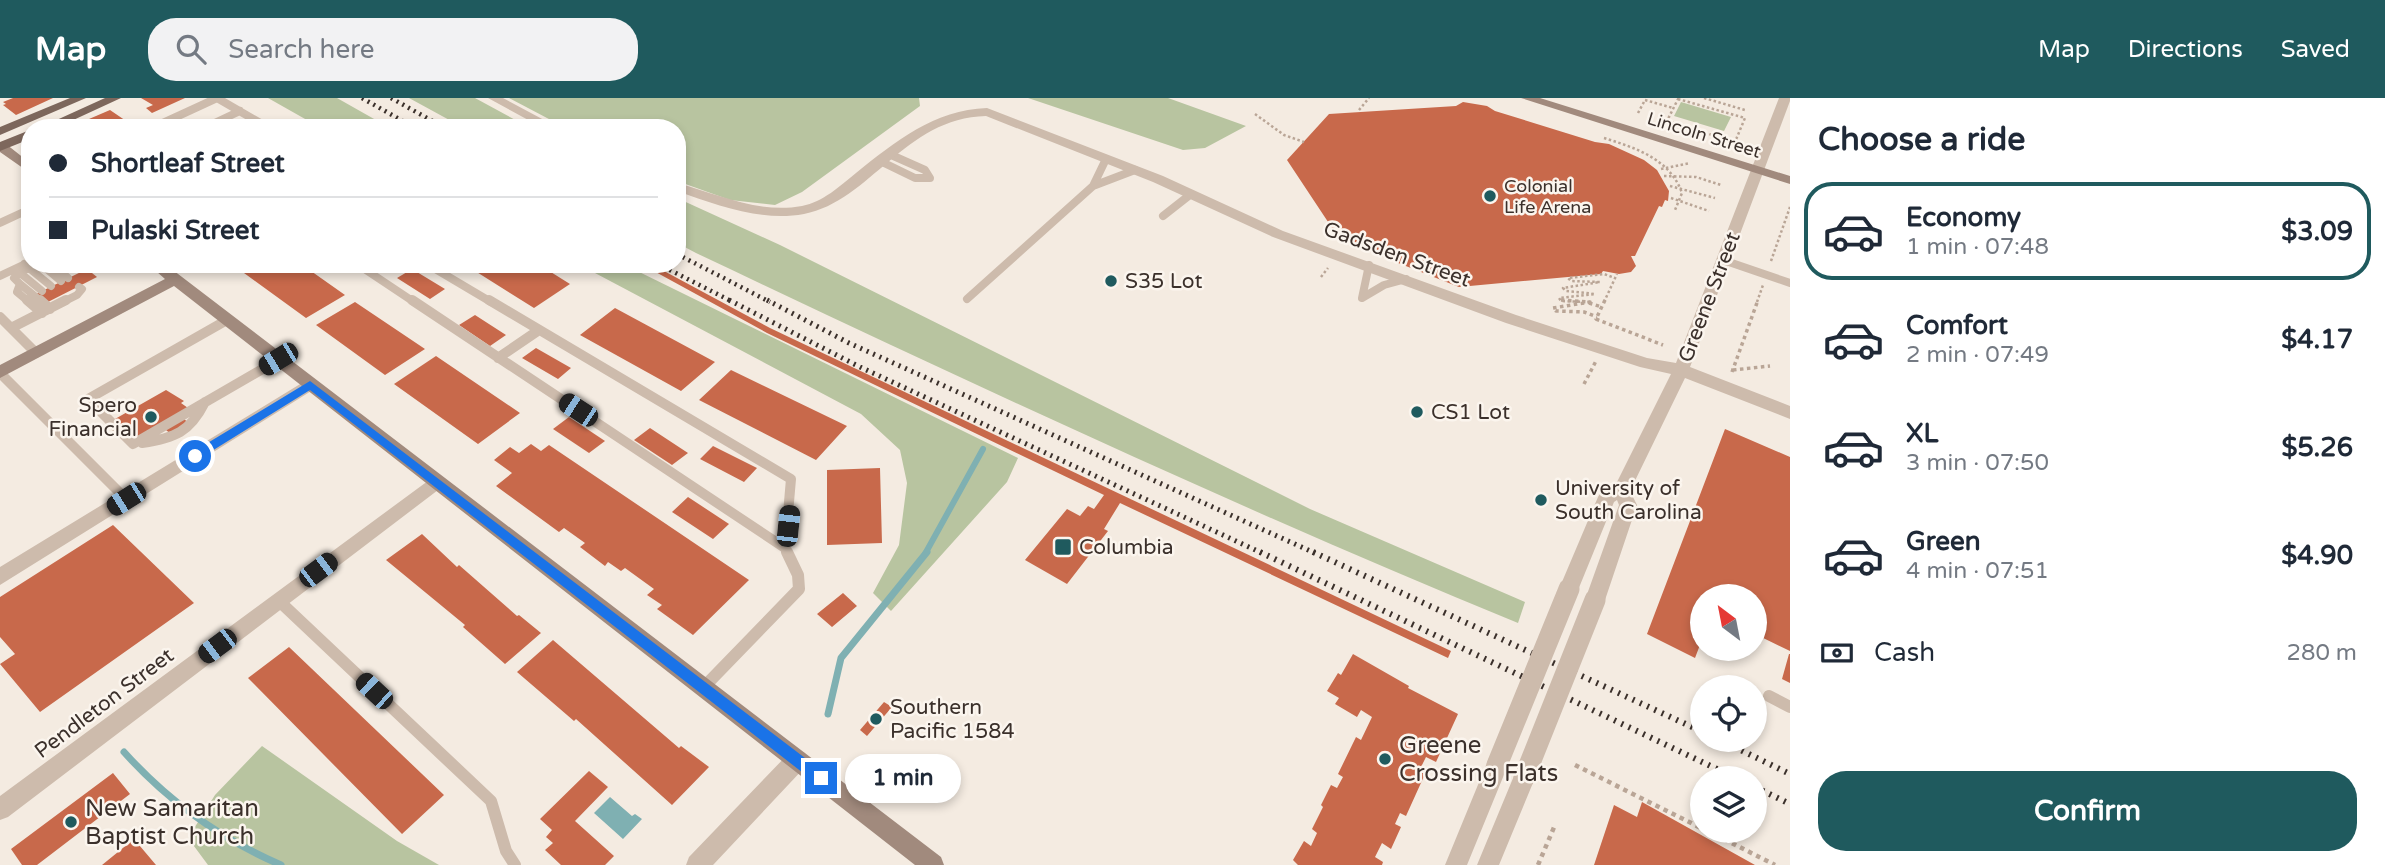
<!DOCTYPE html>
<meta charset="utf-8">
<style>
body{margin:0;font-family:"Varela Round",sans-serif;background:#f2f2f3;color:#1f2937;height:100vh;display:flex;flex-direction:column;font-size:26px;white-space:nowrap}
*{box-sizing:border-box;margin:0}
p{font-size:23px;color:#747a83}
.icon{flex:none;width:38px;height:38px;fill:none;stroke:currentColor;stroke-width:2;stroke-linecap:round;stroke-linejoin:round}
.map{position:relative;flex:1;overflow:hidden}
.panel{display:flex;flex-direction:column;background:#fff;width:595px}
.panel>*{flex:none}
.banner{position:absolute;left:21px;top:21px;width:665px;height:154px;border-radius:28px;box-shadow:0 4px 10px #0003;display:grid;align-content:center;height:154px;padding:0 28px;background:#fff}
.needle{width:46px;rotate:328deg}
.buttons{position:absolute;left:1690px;top:486px;display:grid;gap:14px}
.buttons a{display:grid;place-items:center;width:77px;height:77px;border-radius:50%;background:#fff;box-shadow:0 4px 10px #0003;font-size:35px}
.end{position:absolute;width:32px;height:32px;margin:-16px;border:9px solid #1a73e8;background:#fff;box-shadow:0 0 0 4px #fff}
.from{border-radius:50%}
.bubble{position:absolute;height:49px;border-radius:24px;background:#fff;box-shadow:0 4px 10px #0003;font-size:23px;font-weight:800;line-height:49px;text-align:center}
.car{position:absolute;width:21px;height:42px;margin:-21px -10px;border-radius:9px;box-shadow:0 0 5px 2px #0007;background:linear-gradient(#222 24%,#8ab4d8 0 40%,#222 0 76%,#8ab4d8 0 86%,#222 0)}
.banner b{display:flex;align-items:center;gap:24px;height:66px;font-size:26px}
.banner b+b{border-top:2px solid #e0e1e3}
.banner i{width:18px;height:18px;background:#1f2937}
ul{padding:0;list-style:none}
li{display:flex;align-items:center;gap:21px;height:98px;margin:0 14px 10px;padding:0 14px;border:4px solid transparent;border-radius:28px}
li div{flex:1}
li b{display:block;font-size:26px}
li em{font-style:normal;font-weight:800}
li.selected{border-color:#1f5a5e}
li>.icon{width:63px;height:63px;stroke-width:1.5}
h2{padding:0 28px;font-size:32px;line-height:84px}
.pay{display:flex;align-items:center;gap:18px;height:77px;padding:0 28px;font-size:26px}
.pay p{margin-inline-start:auto}
.action{display:flex;gap:14px;margin-top:auto;padding:14px 28px}
.action a{flex:1;height:80px;border-radius:28px;background:#1f5a5e;color:#fff;font-size:28px;font-weight:800;line-height:80px;text-align:center}
header{display:flex;align-items:center;gap:42px;box-sizing:border-box;height:98px;padding:0 35px;background:#1f5a5e;color:#fff}
header strong{font-size:33px}
nav{display:flex;gap:38px;margin-inline-start:auto;font-size:24px}
.search{width:490px;height:63px;background:#f2f2f3;display:flex;align-items:center;gap:18px;box-sizing:border-box;padding:0 24px;border-radius:28px;color:#747a83;font-size:26px}
main{display:flex;flex:1;min-height:0}
.map>svg:first-child{display:block}
.green{fill:#b8c4a0}
.water{fill:#7fb0b2}
.lines{fill:none;stroke-linecap:round;stroke-linejoin:round}
.stream-far1{stroke:#7fb0b2;stroke-width:6}
.stream{stroke:#7fb0b2;stroke-width:7}
.building{fill:#c8694b}
.path-far2{stroke:#b9a596;stroke-width:2.5;stroke-dasharray:2.5 2.5;stroke-linecap:butt}
.path-far1{stroke:#b9a596;stroke-width:3.5;stroke-dasharray:3.5 3.5;stroke-linecap:butt}
.path{stroke:#b9a596;stroke-width:4.5;stroke-dasharray:4.5 4.5;stroke-linecap:butt}
.lane-far2{stroke:#cdbbac;stroke-width:8}
.lane-far1{stroke:#cdbbac;stroke-width:10}
.lane{stroke:#cdbbac;stroke-width:12}
.street{fill:#cdbbac;fill-rule:evenodd}
.secondary{fill:#a18a7d;fill-rule:evenodd}
.primary{fill:#7d675c;fill-rule:evenodd}
.rail-far2{stroke:#3b302b;stroke-width:4.5;stroke-dasharray:2 4.5;stroke-linecap:butt}
.rail-far1{stroke:#3b302b;stroke-width:5;stroke-dasharray:2 5;stroke-linecap:butt}
.rail{stroke:#3b302b;stroke-width:6;stroke-dasharray:2 6;stroke-linecap:butt}
.street-bridge{stroke:#cdbbac;stroke-width:21}
.route{fill:#1a73e8}
.poi-dot{fill:#1f5a5e;stroke:#fbf5ee;stroke-width:2.5}
.labels{text-anchor:middle;stroke-width:5;stroke-linejoin:round;paint-order:stroke}
.far-street-label{font-size:18px;fill:#3b302b;stroke:#fbf5ee}
.far-poi-label{font-size:18px;fill:#3b302b;stroke:#fbf5ee;text-anchor:start}
.street-label{font-size:21px;fill:#3b302b;stroke:#fbf5ee}
.poi-label{font-size:21px;fill:#3b302b;stroke:#fbf5ee;text-anchor:start}
.near-poi-label{font-size:24px;fill:#3b302b;stroke:#fbf5ee;text-anchor:start}
</style>
<header>
<strong>Map</strong>
<div class="search"><svg class="icon" aria-label="search" viewBox="0 0 24 24"><circle cx="10" cy="10" r="6"/><path d="M15 15l6 6"/></svg>Search here</div>
<nav><a>Map</a><a>Directions</a><a>Saved</a></nav>
</header>
<main>
<div class="map">
<svg width="1790" height="767" viewBox="0 0 1790 767">
<rect width="100%" height="100%" fill="#f4ebe1"/>
<path class="green" d="M268,0H337L390,30H321Z
M409,0H475L530,30H464Z
M509,0H919L920,8L802,94L775,107L730,102L677,83V30H566Z
M1028,0H1168L1246,28L1205,50L1183,52Z
M1681,4L1731,19L1724,33L1674,18Z
M677,100L780,147L1310,411L1525,504L1518,525C1240,411 968,284 696,155L677,145Z
M578,166H623L1018,360L1007,384L891,513L873,495L899,447L907,385L900,352L861,316Z
M262,648L397,743L439,767H208L188,740L215,697Z"/>
<path class="water" d="M610,699L632,718L635,716L642,721L623,741L594,715Z"/>
<g class="lines">
<path class="stream-far1" d="M925,456L983,351"/>
<path class="stream" d="M828,616L841,560L927,454
M124,654C168,703 221,741 281,767"/>
</g>
<path class="building" d="M13,0H53L16,17L3,7L6,6L3,4Z
M141,0H185L152,15L146,10L153,7Z
M1463,4L1487,8L1495,13L1595,44L1609,46L1644,62L1657,72L1669,93L1668,103L1665,102L1662,109L1659,108L1635,158H1631L1636,168L1631,174L1619,176L1603,173L1601,176L1459,189L1340,142L1287,62L1329,16L1456,8Z
M110,12L132,27L125,30H68Z
M260,166H301L345,197L306,220L244,175Z
M464,166H538L570,186L534,210Z
M641,166H651L770,230L1451,553L1448,560L1120,405L1104,431L1108,433L1067,486L1025,462L1067,411L1080,418L1088,408L1094,411L1104,397L767,235Z
M87,171L97,179L46,205L36,196Z
M412,171L445,191L430,201L397,180Z
M355,204L425,251L385,277L316,227Z
M615,210L715,264L681,293L580,237Z
M475,217L506,237L490,248L459,227Z
M536,250L571,270L558,281L522,260Z
M436,258L520,315L478,346L394,286Z
M731,272L847,328L816,362L699,302Z
M166,292L184,303L181,305L188,310L178,316L190,326L172,337L160,327L137,341L115,321Z
M569,319L605,343L589,355L553,331Z
M650,330L688,355L672,367L634,342Z
M1725,331L1790,359V553L1755,536V499H1703V539L1695,560L1647,536Z
M531,346L541,353L549,347L749,482L693,537L657,511L662,507L647,497L654,491L625,470L621,473L608,464L605,468L580,449L585,445L564,430L559,434L496,388L512,375L494,362L510,349L519,355Z
M713,348L757,370L744,384L700,361Z
M880,370L882,445L827,447V372Z
M688,399L729,426L713,441L672,414Z
M113,427L194,505L40,614L0,566L15,556L0,539V499Z
M422,436L457,469L459,467L517,518L519,517L541,535L505,566L463,529L465,527L386,462Z
M843,495L857,508L832,529L817,516Z
M553,542L679,650L681,648L709,669L672,707L576,621L574,623L517,574Z
M289,549L444,697L402,736L248,580Z
M1353,556L1409,588L1408,590L1458,616L1436,664L1426,659L1419,673L1425,676L1406,718L1400,715L1395,726L1401,729L1391,751L1382,745L1375,759L1383,764L1382,767H1298L1293,762L1304,743L1311,748L1317,735L1312,731L1323,709L1321,707L1331,687L1337,690L1343,679L1338,676L1356,639L1361,642L1372,619L1361,612L1357,619L1335,606L1339,600L1327,593L1338,575L1341,577Z
M1789,556H1790V585L1782,581Z
M884,604L892,609L867,638L860,632Z
M589,673L608,689L575,723L614,758L605,767H561L545,752L553,745L546,739L552,732L540,721Z
M113,675L130,696L37,767H22L11,751Z
M1642,704L1755,767H1594L1614,707L1637,719Z
M134,741L156,767H102Z"/>
<g class="lines">
<path class="path-far2" d="M1704,0L1745,12
M1678,1L1745,20L1735,44L1667,23Z
M1645,2L1673,10
M1359,12L1369,0
M1638,15L1645,2
M1255,16L1284,37L1304,44
M1604,40C1636,50 1670,61 1682,95L1675,112
M1735,44L1740,49
M1661,71L1690,65
M1664,78L1696,79L1721,87
M1670,88L1715,100
M1671,100L1709,113
M1771,163L1790,109
M1321,179L1328,170
M1590,204L1561,203L1559,200L1595,196L1566,193L1563,190L1600,184L1571,183L1568,180L1604,176L1615,180
M1604,204L1617,176
M1757,204L1763,187"/>
<path class="path-far1" d="M1561,202L1590,204L1553,210L1556,213L1584,214L1597,219
M1605,202L1596,221L1663,247
M1589,205L1602,209
M1733,272L1770,268
M1732,274L1758,202
M1584,286L1596,263"/>
<path class="path" d="M1575,667L1703,731
M1708,733L1775,767
M1538,767L1555,727"/>
<path class="lane-far2" d="M217,0L262,26L254,30
M152,30L217,0
M204,30L240,13
M1106,61L1093,88L1135,72
M880,63L915,80H930L925,72L889,56
M1163,118L1191,96
M0,125L30,111
M1723,162L1790,185
M24,166L51,188
M41,166L61,183
M52,166L68,180
M357,166L414,204
M427,166L491,204
M1369,167L1362,200L1384,187L1406,181
M19,174L42,193
M0,178L23,167
M20,186L42,204
M967,201L1093,88
M29,204L17,194L20,186L14,180L33,166
M63,204L77,197L82,191L79,189"/>
<path class="lane-far1" d="M27,202L42,215
M40,202L50,211
M412,202L785,450
M489,202L791,381L785,450L788,456
M0,219L36,255
M227,222L88,301L133,346L278,262
M11,230L66,202
M498,260L539,232
M0,275L126,401
M142,345C175,340 190,334 205,304"/>
<path class="lane" d="M278,502L491,703L506,753L515,767
M703,590L799,491L798,477L787,454
M1769,598L1790,609"/>
<path class="street" d="M488,0H503L559,30H543Z
M1779,0H1790V3L1690,269L1790,308V321L1685,280L1630,393L1637,407L1605,502L1602,508L1595,510L1588,508L1585,502L1619,407L1617,402L1614,404L1576,497L1569,499L1562,497L1559,491L1598,399L1601,394L1615,388L1671,276L1640,269L1506,225L1273,139L1153,84L986,18C904,20 871,103 804,116C761,124 717,107 677,93V85C718,96 758,116 802,108C823,104 840,88 856,75C896,43 934,12 987,10L1163,78L1283,133L1516,217L1647,260L1676,265Z
M310,280L318,286L316,290L0,487V469Z
M436,377L442,379L445,384L442,389L8,719L0,722V698Z
M797,652L805,655L808,662L805,669L713,767H686L689,759L789,655Z
M1497,657L1505,660L1508,667L1467,767H1445L1489,660Z
M1524,670L1532,673L1535,680L1499,767H1477L1516,673Z"/>
<path class="secondary" d="M1521,0H1540L1790,78V86Z
M0,45L6,46L30,65V75L0,54Z
M148,166H165L941,759L944,767H915L174,188L0,280V267L165,181Z"/>
<path class="primary" d="M70,0H86L0,37V29Z
M105,0H121L56,30H39Z
M30,32V41L0,53V44Z"/>
<path class="rail-far2" d="M362,0L415,30
M391,0L445,30
M677,156L770,204
M658,166L733,204"/>
<path class="rail-far1" d="M729,202L860,269L1264,456
M767,202L849,245L1317,456"/>
<path class="rail" d="M1260,454L1738,681
M1313,454L1703,634
M1720,642L1790,676
M1755,689L1790,706"/>
<path class="street-bridge" d="M1497,667L1569,491
M1524,680L1595,502"/>
</g>
<path class="route" d="M310,283L826,676V685H816L310,292L199,361H191V355Z"/>
<g class="poi-dot">
<circle cx="1490" cy="98" r="7"/>
<circle cx="1111" cy="183" r="7"/>
<circle cx="1417" cy="314" r="7"/>
<circle cx="151" cy="319" r="7"/>
<circle cx="1541" cy="402" r="7"/>
<rect x="1054" y="440" width="18" height="18" rx="3.5"/>
<circle cx="876" cy="621" r="7"/>
<circle cx="1385" cy="661" r="7"/>
<circle cx="71" cy="724" r="7"/>
</g>
<g class="labels">
<g class="far-street-label">
<text transform="translate(1704 37) rotate(17)" y="6">Lincoln Street</text>
</g>
<g class="far-poi-label">
<text x="1504" y="94">Colonial<tspan x="1504" dy="21">Life Arena</tspan></text>
</g>
<g class="street-label">
<text transform="translate(1397 156) rotate(20)" y="7">Gadsden Street</text>
<text transform="translate(1709 199) rotate(-69)" y="7">Greene Street</text>
<text transform="translate(104 605) rotate(-37)" y="7">Pendleton Street</text>
</g>
<g class="poi-label">
<text x="1125" y="190">S35 Lot</text>
<text x="137" y="314" text-anchor="end">Spero<tspan x="137" dy="24">Financial</tspan></text>
<text x="1431" y="321">CS1 Lot</text>
<text x="1555" y="397">University of<tspan x="1555" dy="24">South Carolina</tspan></text>
<text x="1079" y="456">Columbia</text>
<text x="890" y="616">Southern<tspan x="890" dy="24">Pacific 1584</tspan></text>
</g>
<g class="near-poi-label">
<text x="1399" y="655">Greene<tspan x="1399" dy="28">Crossing Flats</tspan></text>
<text x="85" y="718">New Samaritan<tspan x="85" dy="28">Baptist Church</tspan></text>
</g>
</g>
</svg>
<div class="buttons">
<a><svg class="needle" viewBox="-14 -14 28 28"><path d="M0-13l5 13h-10z" fill="#e53935"/><path d="M0 13l5-13h-10z" fill="#747a83"/></svg></a>
<a><svg class="icon" aria-label="locate" viewBox="0 0 24 24"><circle cx="12" cy="12" r="6"/><path d="M12 2v4M12 18v4M2 12h4M18 12h4"/></svg></a>
<a><svg class="icon" aria-label="layers" viewBox="0 0 24 24"><path d="M12 4l9 5-9 5-9-5zM3 14l9 5 9-5"/></svg></a>
</div>
<i class="end from" style="left:195px;top:358px"></i>
<i class="end" style="left:821px;top:680px"></i>
<div class="bubble" style="left:845px;top:656px;width:116px">1 min</div>
<i class="car" style="left:278px;top:261px;rotate:239deg"></i>
<i class="car" style="left:578px;top:312px;rotate:303deg"></i>
<i class="car" style="left:126px;top:401px;rotate:238deg"></i>
<i class="car" style="left:788px;top:428px;rotate:6deg"></i>
<i class="car" style="left:318px;top:472px;rotate:53deg"></i>
<i class="car" style="left:217px;top:548px;rotate:233deg"></i>
<i class="car" style="left:374px;top:593px;rotate:313deg"></i>
<div class="banner">
<b><i class="from"></i>Shortleaf Street</b>
<b><i></i>Pulaski Street</b>
</div>
</div>
<section class="panel">
<h2>Choose a ride</h2>
<ul>
<li class="selected"><svg class="icon" aria-label="car" viewBox="0 0 24 24"><path d="M5 17H2v-5l4-1 3-4h7l3 4 3 1v5h-3M9 17h6M6 11h13"/><circle cx="7" cy="17" r="2"/><circle cx="17" cy="17" r="2"/></svg><div><b>Economy</b><p>1 min · 07:48</p></div><em>$3.09</em></li>
<li><svg class="icon" aria-label="car" viewBox="0 0 24 24"><path d="M5 17H2v-5l4-1 3-4h7l3 4 3 1v5h-3M9 17h6M6 11h13"/><circle cx="7" cy="17" r="2"/><circle cx="17" cy="17" r="2"/></svg><div><b>Comfort</b><p>2 min · 07:49</p></div><em>$4.17</em></li>
<li><svg class="icon" aria-label="car" viewBox="0 0 24 24"><path d="M5 17H2v-5l4-1 3-4h7l3 4 3 1v5h-3M9 17h6M6 11h13"/><circle cx="7" cy="17" r="2"/><circle cx="17" cy="17" r="2"/></svg><div><b>XL</b><p>3 min · 07:50</p></div><em>$5.26</em></li>
<li><svg class="icon" aria-label="car" viewBox="0 0 24 24"><path d="M5 17H2v-5l4-1 3-4h7l3 4 3 1v5h-3M9 17h6M6 11h13"/><circle cx="7" cy="17" r="2"/><circle cx="17" cy="17" r="2"/></svg><div><b>Green</b><p>4 min · 07:51</p></div><em>$4.90</em></li>
</ul>
<div class="pay"><svg class="icon" aria-label="cash" viewBox="0 0 24 24"><path d="M3 7h18v10H3z"/><circle cx="12" cy="12" r="2"/></svg>Cash<p>280 m</p></div>
<div class="action"><a>Confirm</a></div>
</section>
</main>
